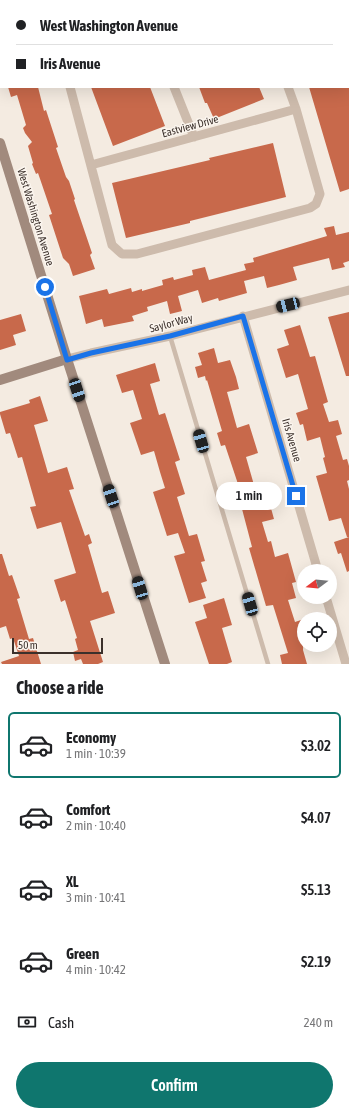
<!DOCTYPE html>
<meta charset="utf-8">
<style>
body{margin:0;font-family:"Asap Condensed",sans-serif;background:#f2f2f2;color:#202124;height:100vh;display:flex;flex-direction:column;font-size:15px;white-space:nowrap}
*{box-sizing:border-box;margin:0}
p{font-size:13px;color:#757577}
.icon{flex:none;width:22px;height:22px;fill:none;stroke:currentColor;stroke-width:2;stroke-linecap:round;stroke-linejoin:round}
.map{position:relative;height:664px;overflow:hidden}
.panel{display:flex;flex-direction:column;background:#fff;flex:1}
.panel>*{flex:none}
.guide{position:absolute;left:0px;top:0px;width:349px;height:88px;box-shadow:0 4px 16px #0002;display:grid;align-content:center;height:88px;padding:0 16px;background:#fff}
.needle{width:26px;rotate:254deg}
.controls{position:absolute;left:297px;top:564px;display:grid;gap:8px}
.controls a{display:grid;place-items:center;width:40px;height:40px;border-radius:50%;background:#fff;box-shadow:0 4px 16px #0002;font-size:20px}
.scale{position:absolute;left:12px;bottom:10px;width:91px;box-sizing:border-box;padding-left:4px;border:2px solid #3b302b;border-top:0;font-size:11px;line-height:14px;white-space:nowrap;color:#3b302b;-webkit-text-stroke:3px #fbf5ee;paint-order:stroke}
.end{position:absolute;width:18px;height:18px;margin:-9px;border:5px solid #1a73e8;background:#fff;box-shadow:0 0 0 2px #fff}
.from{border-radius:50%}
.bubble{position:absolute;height:28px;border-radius:14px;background:#fff;box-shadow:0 4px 16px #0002;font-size:13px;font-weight:600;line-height:28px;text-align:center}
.car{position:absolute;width:12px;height:24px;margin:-12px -6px;border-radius:5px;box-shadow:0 0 3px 1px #0007;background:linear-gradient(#222 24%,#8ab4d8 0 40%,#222 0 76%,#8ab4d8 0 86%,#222 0)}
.guide b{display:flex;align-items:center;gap:14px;height:38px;font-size:15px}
.guide b+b{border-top:1px solid #e0e0e0}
.guide i{width:10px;height:10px;background:#202124}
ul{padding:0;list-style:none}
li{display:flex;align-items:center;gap:12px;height:66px;margin:0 8px 6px;padding:0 8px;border:2px solid transparent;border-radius:6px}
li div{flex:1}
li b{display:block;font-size:15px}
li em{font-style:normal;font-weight:600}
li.active{border-color:#0f766e}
li>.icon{width:36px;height:36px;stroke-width:1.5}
h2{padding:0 16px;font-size:18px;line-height:48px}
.pay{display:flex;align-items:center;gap:10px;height:44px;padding:0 16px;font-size:15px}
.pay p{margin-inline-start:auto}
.button{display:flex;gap:8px;margin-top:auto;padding:8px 16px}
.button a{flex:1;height:46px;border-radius:24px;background:#0f766e;color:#fff;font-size:16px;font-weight:600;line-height:46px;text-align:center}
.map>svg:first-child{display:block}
.building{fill:#c8694b}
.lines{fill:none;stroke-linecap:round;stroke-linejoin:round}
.lane{stroke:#cdbbac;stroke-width:4.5}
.street{stroke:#cdbbac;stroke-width:9}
.secondary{stroke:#a18a7d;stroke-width:10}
.route{stroke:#1a73e8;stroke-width:5}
.labels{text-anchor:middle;stroke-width:3;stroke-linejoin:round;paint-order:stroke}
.street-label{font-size:11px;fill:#3b302b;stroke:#fbf5ee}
</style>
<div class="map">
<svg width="349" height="664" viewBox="0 0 349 664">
<rect width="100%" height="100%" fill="#f4ebe1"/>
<path class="building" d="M8,87H38L44,111L46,110L58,147L56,148L66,177L69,181L75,199L74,200L92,253L90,255L95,269L73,276L69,264L63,258L49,215L52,214L38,173L36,174L32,164L33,163L28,146L32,142L25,133L23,128L26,125L17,95L11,97Z
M91,87H150L165,126L113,146Z
M199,87H259L264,99L214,119L207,103H205Z
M309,87H349V189L340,192Z
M273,143L286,197L190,221V223L126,238L112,183L210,160L209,158Z
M334,226L336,235L349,232V261L343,263L345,267L332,270L329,258L293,267L297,280L279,285L267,288L264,276L244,281L247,293L219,301L218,298L202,303L198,290L178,296L182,311L170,314L167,301L147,307L148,311L132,316L134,321L104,327L102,319L86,324L79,296L107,289L109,294L131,288L132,292L142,289V291L163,285L162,280L173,277L174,280L193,275L192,270L205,267L209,280L246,270L244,264L254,262L253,258L327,236L324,228Z
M349,312V376H346L328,317Z
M21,314L26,331L13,335L16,345L0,350V320Z
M300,325L310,357L315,356L328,402L323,404L329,422L338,420L342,434L336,436L343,460L347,459L349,466V480L347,481L349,489V537H347L341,518L329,521L316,476L327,473L323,458L325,457L320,437L307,441L303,424L300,425L296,413L308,409L298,374L286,378L277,349L289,345L284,330Z
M214,348L218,363L230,360L236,377L239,389L227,392L237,428L249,424L258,453L246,457L256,492L268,488L272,500L269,501L274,519L262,522L268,542L271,541L275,557L288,553L296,582L292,583L296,598L288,600L295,622L304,619L303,650L307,664H282L280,655L288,653L273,605L266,606L249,548L252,547L242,509L238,510L235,500L241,498L237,481L225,445L221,446L217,433L222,431L207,380L206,381L205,376L198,378L195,367L202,365L198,353Z
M155,363L160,381L150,384L159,415L165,413L180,460L175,462L185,494L177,497L189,536L197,534L205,561L201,562L207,581L201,583L206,598L189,603L174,556L185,553L178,533L167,536L153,492L165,488L160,472L154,451L141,455L130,423L142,419L133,390L122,393L116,375Z
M40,396L48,421L34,425L48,473L67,467L74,489L69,490L85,536L89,534L92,543L88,545L102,593L108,591L115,613L90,621L103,662L98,664H83L81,659L75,661L73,652L78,650L75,639L77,638L65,600L61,602L54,580L76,573L61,522L37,529L30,507L36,506L22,457L18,458L10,433L6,434L0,414V412L30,403L29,400Z
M349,537V571L347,572L341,553L338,554L334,542Z
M0,554H2L9,576L12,575L20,598L17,599L29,639L33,638L41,664H2L1,662L19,656L13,638L10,639L6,626L0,628Z
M224,598L232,625L222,628L232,662L227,664H209L195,622L207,618L203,605Z"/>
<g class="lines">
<path class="lane" d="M170,336L268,664"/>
<path class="street" d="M34,0V1
M140,0V1
M254,0V1
M70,87L112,245L122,254H137L310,208L316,204L320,194L296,109L288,87
M174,87L194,137
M91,165L296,109
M243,316L318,571
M67,359L91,353L170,336L349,290
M326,597L346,664"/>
<path class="secondary" d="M0,143L67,359L165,664
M0,380L67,359"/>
</g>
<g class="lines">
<path class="route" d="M45,287L67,360L91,353L170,336L243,316L296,496"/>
</g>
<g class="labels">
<g class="street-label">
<text transform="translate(190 126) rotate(-15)" y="4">Eastview Drive</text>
<text transform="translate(36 217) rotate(73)" y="4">West Washington Avenue</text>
<text transform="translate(171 323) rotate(-15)" y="4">Saylor Way</text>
<text transform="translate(292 440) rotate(74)" y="4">Iris Avenue</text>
</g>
</g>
</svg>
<div class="controls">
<a><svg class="needle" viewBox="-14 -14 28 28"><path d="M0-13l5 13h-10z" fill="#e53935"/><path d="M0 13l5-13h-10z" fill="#757577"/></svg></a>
<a><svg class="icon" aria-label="locate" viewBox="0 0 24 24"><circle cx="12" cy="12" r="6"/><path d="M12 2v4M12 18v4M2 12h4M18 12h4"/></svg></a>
</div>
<div class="scale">50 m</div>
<i class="end from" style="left:45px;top:287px"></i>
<i class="end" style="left:296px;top:496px"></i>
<div class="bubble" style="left:216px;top:482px;width:66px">1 min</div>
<i class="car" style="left:288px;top:305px;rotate:256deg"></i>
<i class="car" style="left:77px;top:390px;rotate:162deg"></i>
<i class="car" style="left:201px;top:441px;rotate:344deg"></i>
<i class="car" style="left:111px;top:496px;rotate:342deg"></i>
<i class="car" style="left:140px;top:588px;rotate:343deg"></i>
<i class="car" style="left:250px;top:604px;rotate:344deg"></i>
<div class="guide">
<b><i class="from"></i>West Washington Avenue</b>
<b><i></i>Iris Avenue</b>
</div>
</div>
<section class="panel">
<h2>Choose a ride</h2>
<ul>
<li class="active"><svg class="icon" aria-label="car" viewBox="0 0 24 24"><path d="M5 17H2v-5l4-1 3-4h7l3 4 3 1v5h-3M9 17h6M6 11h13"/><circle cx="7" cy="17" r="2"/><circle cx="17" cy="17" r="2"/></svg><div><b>Economy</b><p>1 min · 10:39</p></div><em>$3.02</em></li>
<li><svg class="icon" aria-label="car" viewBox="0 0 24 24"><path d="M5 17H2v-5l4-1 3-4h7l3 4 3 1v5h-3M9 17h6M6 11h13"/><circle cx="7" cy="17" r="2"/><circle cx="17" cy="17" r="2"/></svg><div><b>Comfort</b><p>2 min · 10:40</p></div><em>$4.07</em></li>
<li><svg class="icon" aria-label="car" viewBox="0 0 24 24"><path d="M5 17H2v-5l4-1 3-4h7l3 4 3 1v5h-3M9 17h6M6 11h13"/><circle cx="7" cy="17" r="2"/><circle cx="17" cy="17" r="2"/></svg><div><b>XL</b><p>3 min · 10:41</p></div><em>$5.13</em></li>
<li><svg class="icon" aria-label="car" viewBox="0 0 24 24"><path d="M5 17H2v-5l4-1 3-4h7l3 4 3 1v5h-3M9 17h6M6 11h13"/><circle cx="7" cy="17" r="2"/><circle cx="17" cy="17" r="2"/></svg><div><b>Green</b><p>4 min · 10:42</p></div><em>$2.19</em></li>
</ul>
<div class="pay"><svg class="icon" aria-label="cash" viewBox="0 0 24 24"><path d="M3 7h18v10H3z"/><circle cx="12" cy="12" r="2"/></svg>Cash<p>240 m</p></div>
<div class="button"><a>Confirm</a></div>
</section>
